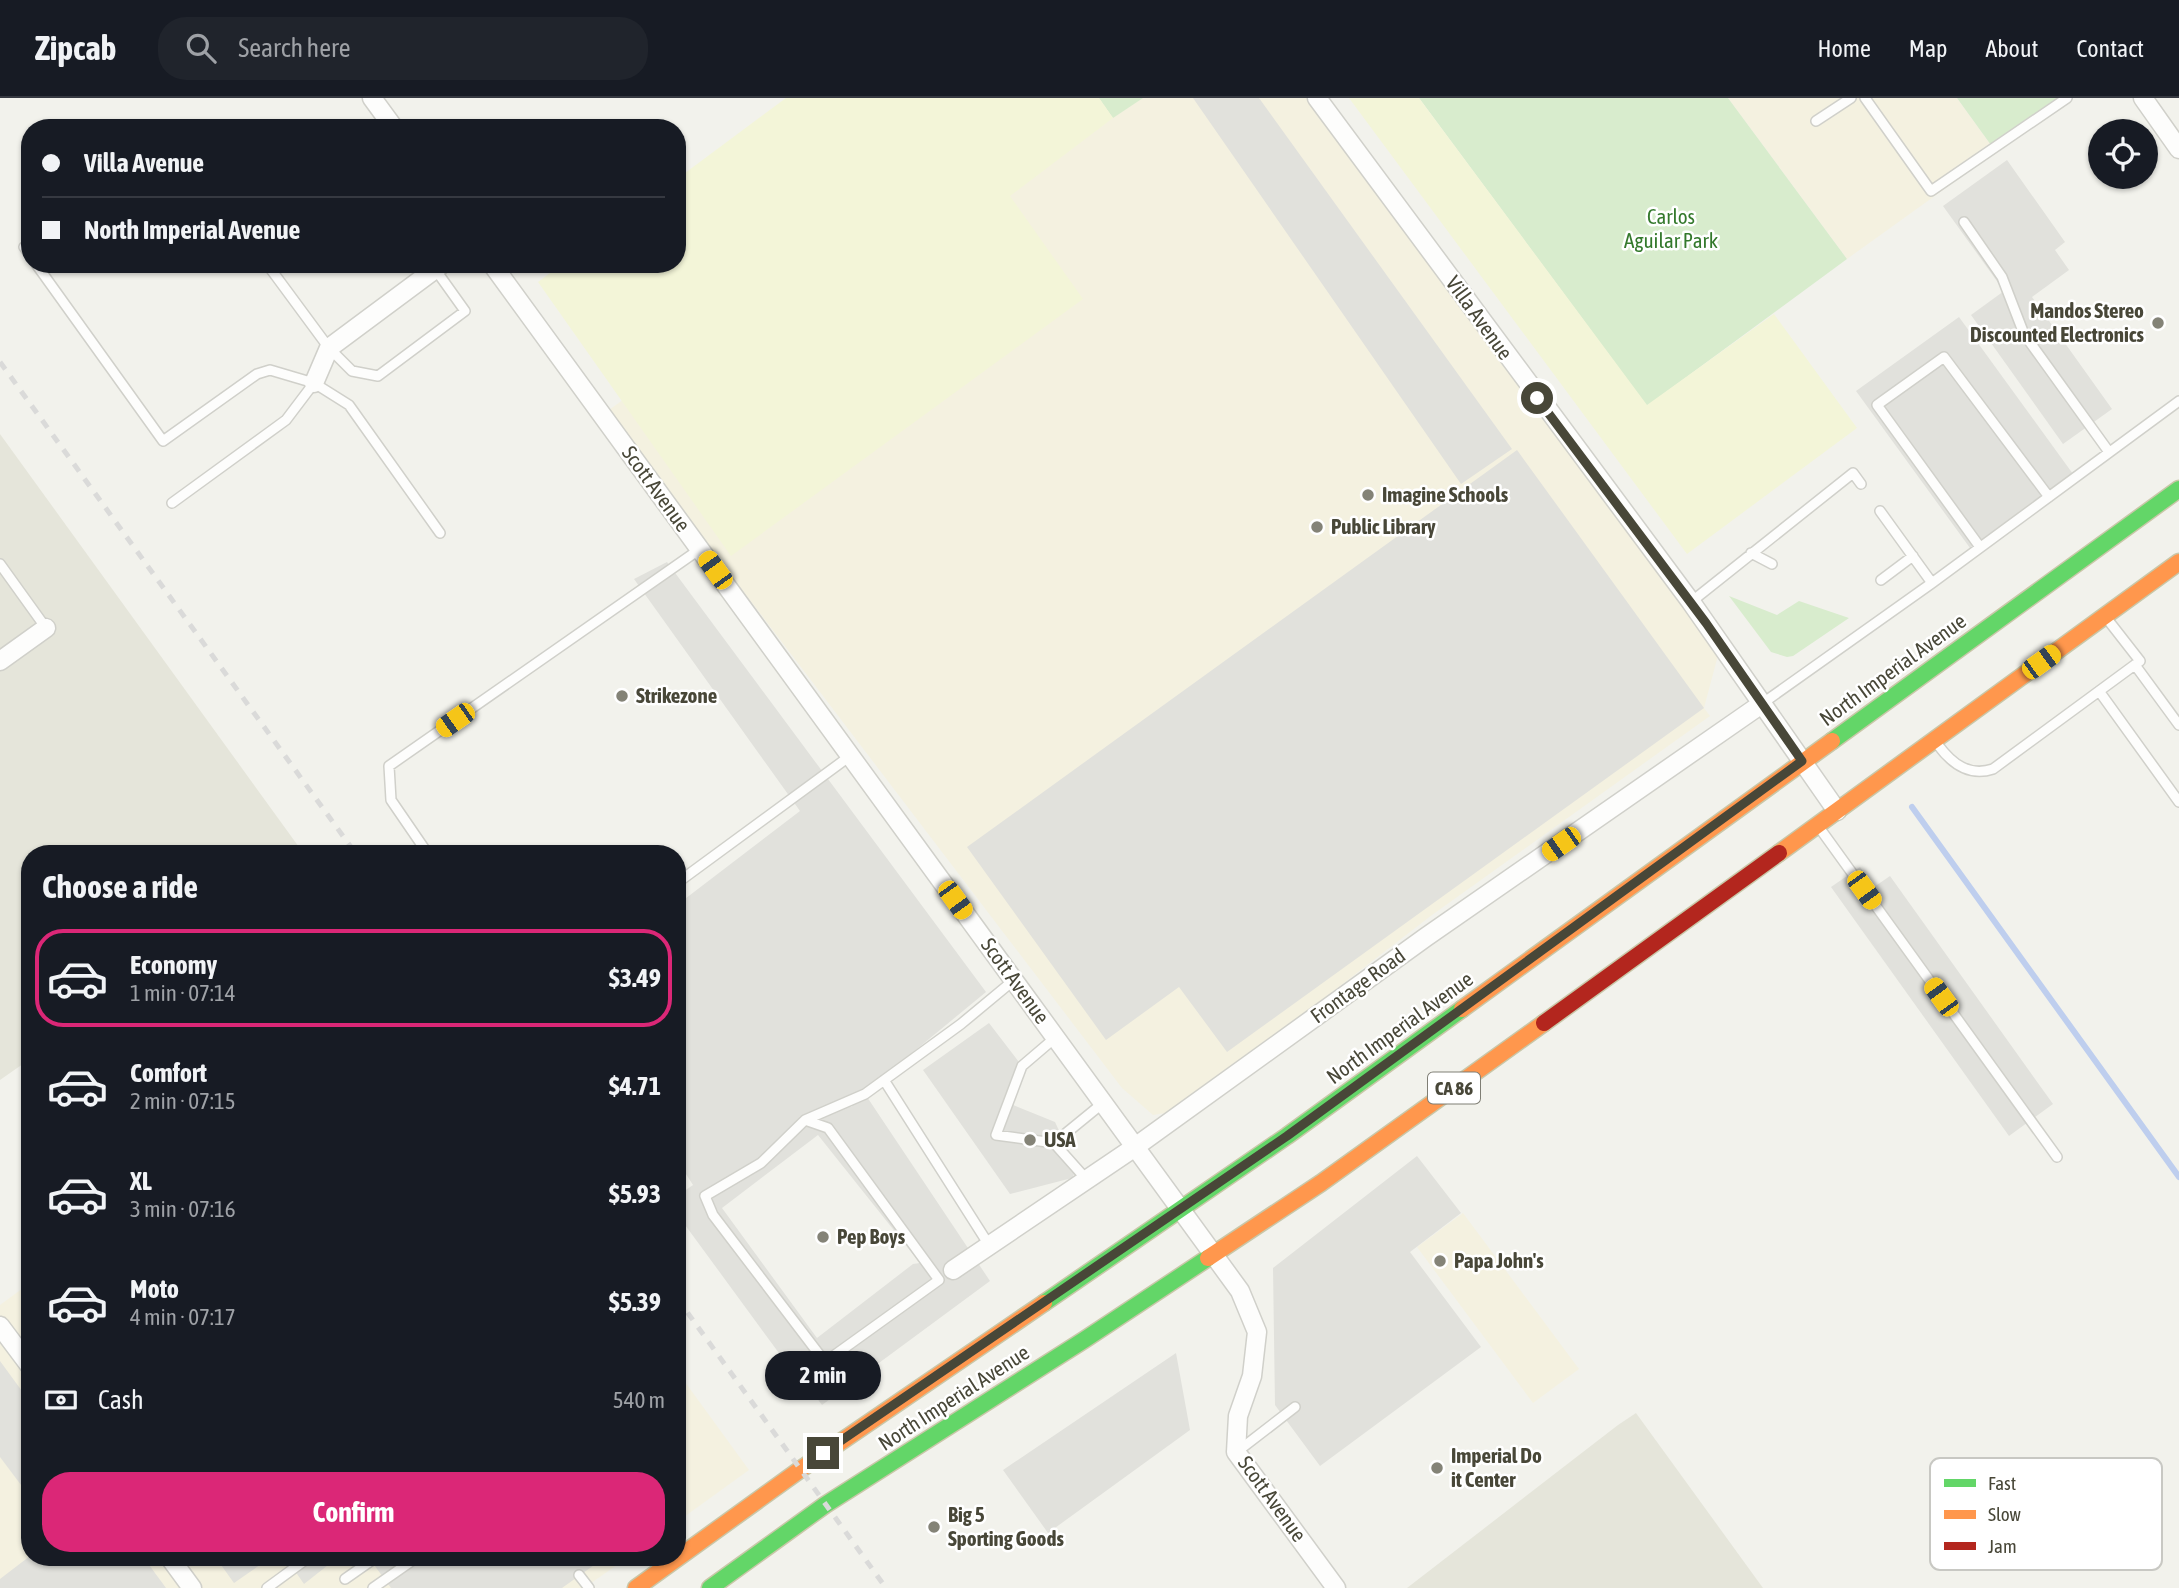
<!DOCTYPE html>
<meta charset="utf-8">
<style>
body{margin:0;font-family:"Asap Condensed",sans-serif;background:#20242c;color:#f1f3f6;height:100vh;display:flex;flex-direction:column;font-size:26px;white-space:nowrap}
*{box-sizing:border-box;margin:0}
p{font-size:23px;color:#9ea1a6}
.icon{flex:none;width:38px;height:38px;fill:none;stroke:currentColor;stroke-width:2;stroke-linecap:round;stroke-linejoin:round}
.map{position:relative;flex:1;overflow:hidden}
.panel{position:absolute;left:21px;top:747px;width:665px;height:721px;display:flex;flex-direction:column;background:#171b24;border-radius:28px;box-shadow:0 2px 5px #0004}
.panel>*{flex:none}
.hud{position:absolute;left:21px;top:21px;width:665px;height:154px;border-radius:28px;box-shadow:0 2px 5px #0004;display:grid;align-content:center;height:154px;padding:0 21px;background:#171b24}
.tools{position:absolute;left:2088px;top:21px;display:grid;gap:14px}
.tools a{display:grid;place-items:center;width:70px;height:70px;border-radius:50%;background:#171b24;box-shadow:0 2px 5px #0004;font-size:35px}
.end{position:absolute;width:32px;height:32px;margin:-16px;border:9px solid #484738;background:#fff;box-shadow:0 0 0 4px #fff}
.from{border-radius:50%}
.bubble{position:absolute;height:49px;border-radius:24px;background:#171b24;box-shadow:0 2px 5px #0004;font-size:23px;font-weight:700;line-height:49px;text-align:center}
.car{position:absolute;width:21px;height:42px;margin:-21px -10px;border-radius:9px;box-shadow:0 0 5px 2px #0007;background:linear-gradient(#f5c518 24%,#345 0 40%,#f5c518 0 76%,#345 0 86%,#f5c518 0)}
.hud b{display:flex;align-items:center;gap:24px;height:66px;font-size:26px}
.hud b+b{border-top:2px solid #363941}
.hud i{width:18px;height:18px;background:#f1f3f6}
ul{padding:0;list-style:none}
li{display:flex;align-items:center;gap:21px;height:98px;margin:0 14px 10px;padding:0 7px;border:4px solid transparent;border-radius:28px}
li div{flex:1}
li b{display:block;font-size:26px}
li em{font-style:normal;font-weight:700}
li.current{border-color:#db2777}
li>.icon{width:63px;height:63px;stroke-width:1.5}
h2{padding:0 21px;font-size:32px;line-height:84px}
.pay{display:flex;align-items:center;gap:18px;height:77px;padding:0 21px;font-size:26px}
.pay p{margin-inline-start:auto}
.primary-button{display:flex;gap:14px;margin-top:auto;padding:14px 21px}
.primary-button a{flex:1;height:80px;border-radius:28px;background:#db2777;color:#fff;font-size:28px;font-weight:700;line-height:80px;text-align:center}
header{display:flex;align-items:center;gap:42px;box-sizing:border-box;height:98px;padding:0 35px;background:#171b24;border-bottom:2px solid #363941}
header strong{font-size:33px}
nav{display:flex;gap:38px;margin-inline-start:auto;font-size:24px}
.search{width:490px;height:63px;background:#20242c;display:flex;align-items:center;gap:18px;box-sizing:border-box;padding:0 24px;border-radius:28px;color:#9ea1a6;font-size:26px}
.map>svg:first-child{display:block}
.residential{fill:#e5e5da}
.commercial{fill:#f4f1e0}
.green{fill:#d8eccd}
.sand{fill:#f3f5d8}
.parking{fill:#e1e1dc;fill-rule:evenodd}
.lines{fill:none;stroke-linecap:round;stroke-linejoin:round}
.stream{stroke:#beceee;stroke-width:6}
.lane-casing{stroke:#d0d0ca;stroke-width:12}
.street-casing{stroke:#d0d0ca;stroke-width:21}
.fast-casing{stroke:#c9c7a8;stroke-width:19}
.slow-casing{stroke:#c9c7a8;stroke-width:19}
.jam-casing{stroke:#c9c7a8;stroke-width:19}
.lane{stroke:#fdfdfc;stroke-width:9}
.street{stroke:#fdfdfc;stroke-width:18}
.fast{stroke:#63d668;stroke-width:16}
.slow{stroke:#ff974d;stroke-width:16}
.jam{stroke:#b3261e;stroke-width:16}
.rail{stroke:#dadad9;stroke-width:5;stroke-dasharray:9 9;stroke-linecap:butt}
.route{stroke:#484738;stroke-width:9}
.poi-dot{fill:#848377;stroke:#fff;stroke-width:2.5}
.labels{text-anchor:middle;stroke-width:5;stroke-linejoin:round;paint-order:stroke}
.shield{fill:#fff;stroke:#7f7e74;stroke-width:2}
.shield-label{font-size:19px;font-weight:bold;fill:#484738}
.park-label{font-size:21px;fill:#34792c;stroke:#fff}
.poi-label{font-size:21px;font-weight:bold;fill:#484738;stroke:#fff;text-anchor:start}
.street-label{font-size:21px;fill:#484738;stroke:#fff}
.key{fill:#fff;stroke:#c8c8c3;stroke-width:2}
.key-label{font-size:19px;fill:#484738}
</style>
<header>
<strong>Zipcab</strong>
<div class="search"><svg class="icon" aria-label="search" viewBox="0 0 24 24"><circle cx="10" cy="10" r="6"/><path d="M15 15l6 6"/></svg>Search here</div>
<nav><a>Home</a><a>Map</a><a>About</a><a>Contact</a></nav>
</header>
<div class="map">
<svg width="2179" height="1490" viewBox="0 0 2179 1490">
<rect width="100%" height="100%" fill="#f2f2ec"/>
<path class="residential" d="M0,336L304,756H30V961L0,982Z
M1636,1315L1763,1490H1407L1618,1327Z"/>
<path class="commercial" d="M1039,0H1307L1721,546L1704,610L1710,618L1432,817L1178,1013L1153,1017L1122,990L717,459L609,312Z
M1728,0H1957L1996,54L1847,161Z
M1463,1115L1579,1271L1533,1305L1417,1149Z
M30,1185V1460H627L584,1490H0V1207Z
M677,1273L749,1372L677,1424Z"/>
<path class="green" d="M1099,0H1143L1113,20Z
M1419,0H1728L1847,161L1647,308Z
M1957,0H2070L1996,54Z
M1729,498L1777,517L1799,503L1849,520L1793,558L1787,559L1771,554Z"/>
<path class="sand" d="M786,0H1099L1113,20L1010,98L1083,201L731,458L538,184L562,166H677V81Z
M1349,0H1419L1647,307L1774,216L1857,330L1687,456Z"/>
<path class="parking" d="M1193,0H1259L1512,351L1461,386Z
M2007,62L2065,144L2055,152L2069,172L2032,199L2112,311L2063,346L1971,217L2004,193L1943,108Z
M1959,219L2073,376L1970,450L1856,293Z
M1517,352L1704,610L1227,954L1179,889L1106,942L967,749Z
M667,464L986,894L849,1007L851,1009L865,996L990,1183L822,1307L801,1279L798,1281L677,1116V1098L693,1087L677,1062V807L800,713L634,481ZM818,1037L920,1165L913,1166L817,1240L722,1110Z
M1860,769L1874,789L1890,778L2053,1006L2009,1038L1831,789Z
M989,925L1022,968L1008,1005L1055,1024L1077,1071L1072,1080L1010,1096L923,972Z
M1417,1058L1461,1115L1410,1154L1481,1249L1320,1368L1275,1307L1273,1170Z
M1176,1255L1190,1332L1048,1435L1003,1372Z
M0,1263L30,1304V1399L0,1359Z
M30,1458L144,1460L166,1490H0V1481Z
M216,1460H270L234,1485Z
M286,1460H337L304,1486Z
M369,1460H604L562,1490H391Z"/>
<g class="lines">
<path class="stream" d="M1912,709L2179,1079"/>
<defs>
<path id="lane" d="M1865,0L1931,93L2067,0
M1816,23L1851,0
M1964,124L2002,179L2024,236L2109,354
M24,149L30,157
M36,166L163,343L257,276L270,272L314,285L349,307L440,435
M267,166L329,250L352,273L378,278L465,213L435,171
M172,405L286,322L314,285
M1880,413L1932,485
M1980,449L1877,307L1944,259L2049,399
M1751,455L1772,466
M0,466L46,530
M1881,482L1913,458
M1691,504L1853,375L1861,386
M2135,567L2179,627
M2099,593L2179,704
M1763,605L1932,485L2179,303
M1938,647C1952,666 1969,679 1993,671L2140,563L2108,522
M1821,732L2057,1059
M428,756L391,702L389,668L700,451
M677,785L850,658
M1056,939L1022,968L996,1037L1054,1045L1103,1005
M884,982L989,1147
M805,1022L828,1030L939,1182L825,1264L713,1117L705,1098L761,1065L805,1022L865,996L961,926L1014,882
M1054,1045L1087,1082
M1238,1353L1295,1309
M579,1477L589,1490
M345,1481L375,1460
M267,1490L308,1460
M373,1490L413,1462"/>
<path id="street" d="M372,0L394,30
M1317,0L1691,504L1837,713
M2143,0L2179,51
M492,166L1240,1193L1257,1234L1252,1278L1238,1318L1236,1354L1336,1490
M314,285L329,250L442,166
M0,563L46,530
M953,1172L1135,1049L1426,839L1763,605
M0,1228L30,1268
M170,1460L192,1490"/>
<path id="fast" d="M1832,643L2179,391
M1044,1205L1287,1038L1462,911
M710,1490L825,1407L1084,1242L1208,1160"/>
<path id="slow" d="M1779,755L2179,464
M1462,911L1832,643
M1208,1160L1321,1085L1544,925
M636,1490L801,1371L1044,1205"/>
<path id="jam" d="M1544,925L1779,755"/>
</defs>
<use href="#lane" class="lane-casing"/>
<use href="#street" class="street-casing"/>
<use href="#fast" class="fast-casing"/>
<use href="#slow" class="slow-casing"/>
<use href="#jam" class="jam-casing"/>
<use href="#lane" class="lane"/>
<use href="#street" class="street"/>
<use href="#fast" class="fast"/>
<use href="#slow" class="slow"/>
<use href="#jam" class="jam"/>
<path class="rail" d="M0,264L356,756
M677,1200L886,1490"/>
</g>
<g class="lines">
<path class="route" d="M823,1355L1287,1038L1802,663L1706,525L1537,300"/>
</g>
<g class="poi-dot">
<circle cx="2158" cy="225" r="7"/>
<circle cx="1368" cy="397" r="7"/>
<circle cx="1317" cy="429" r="7"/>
<circle cx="622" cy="598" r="7"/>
<circle cx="1030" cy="1042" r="7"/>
<circle cx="823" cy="1139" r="7"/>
<circle cx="1440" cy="1163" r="7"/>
<circle cx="1437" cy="1370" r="7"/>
<circle cx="934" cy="1429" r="7"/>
</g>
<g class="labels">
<rect class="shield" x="1428" y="974.5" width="52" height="31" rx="5"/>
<g class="shield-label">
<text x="1454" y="997">CA 86</text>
</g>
<g class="park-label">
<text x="1671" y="126">Carlos<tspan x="1671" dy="24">Aguilar Park</tspan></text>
</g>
<g class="poi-label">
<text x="2144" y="220" text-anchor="end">Mandos Stereo<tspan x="2144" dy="24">Discounted Electronics</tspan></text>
<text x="1382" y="404">Imagine Schools</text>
<text x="1331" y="436">Public Library</text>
<text x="636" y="605">Strikezone</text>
<text x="1044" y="1049">USA</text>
<text x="837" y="1146">Pep Boys</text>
<text x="1454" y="1170">Papa John's</text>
<text x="1451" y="1365">Imperial Do<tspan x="1451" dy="24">it Center</tspan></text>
<text x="948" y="1424">Big 5<tspan x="948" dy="24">Sporting Goods</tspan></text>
</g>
<g class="street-label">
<text transform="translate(1479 220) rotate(54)" y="7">Villa Avenue</text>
<text transform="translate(656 391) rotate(54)" y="7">Scott Avenue</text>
<text transform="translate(1893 572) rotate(-36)" y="7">North Imperial Avenue</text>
<text transform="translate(1015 883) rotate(54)" y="7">Scott Avenue</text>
<text transform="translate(1358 888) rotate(-36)" y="7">Frontage Road</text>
<text transform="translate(1400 930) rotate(-36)" y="7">North Imperial Avenue</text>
<text transform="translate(954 1300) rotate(-33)" y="7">North Imperial Avenue</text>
<text transform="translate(1272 1401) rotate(54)" y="7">Scott Avenue</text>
</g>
</g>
<rect x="1930" y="1360" width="232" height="112" rx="10" class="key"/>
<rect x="1944" y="1381" width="32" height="8" fill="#63d668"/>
<rect x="1944" y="1412" width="32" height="9" fill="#ff974d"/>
<rect x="1944" y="1444" width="32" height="8" fill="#b3261e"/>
<g class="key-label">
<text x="1988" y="1392">Fast</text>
<text x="1988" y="1423">Slow</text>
<text x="1988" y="1455">Jam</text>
</g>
</svg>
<div class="tools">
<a><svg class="icon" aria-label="locate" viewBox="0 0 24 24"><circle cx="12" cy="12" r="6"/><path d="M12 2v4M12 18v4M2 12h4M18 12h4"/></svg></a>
</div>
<i class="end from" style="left:1537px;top:300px"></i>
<i class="end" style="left:823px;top:1355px"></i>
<div class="bubble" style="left:765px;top:1253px;width:116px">2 min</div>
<i class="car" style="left:715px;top:472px;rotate:324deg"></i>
<i class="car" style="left:2041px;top:564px;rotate:54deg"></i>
<i class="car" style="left:455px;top:622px;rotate:235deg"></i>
<i class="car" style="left:1561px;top:746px;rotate:235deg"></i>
<i class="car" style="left:1864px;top:792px;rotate:144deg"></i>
<i class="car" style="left:955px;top:802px;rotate:144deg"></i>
<i class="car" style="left:1941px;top:899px;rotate:324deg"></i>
<div class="hud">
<b><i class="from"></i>Villa Avenue</b>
<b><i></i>North Imperial Avenue</b>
</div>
<section class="panel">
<h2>Choose a ride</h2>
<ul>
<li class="current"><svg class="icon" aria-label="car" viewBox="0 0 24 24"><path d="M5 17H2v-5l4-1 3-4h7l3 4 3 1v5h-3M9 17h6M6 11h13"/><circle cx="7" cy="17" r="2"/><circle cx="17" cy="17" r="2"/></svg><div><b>Economy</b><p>1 min · 07:14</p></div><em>$3.49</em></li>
<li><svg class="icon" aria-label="car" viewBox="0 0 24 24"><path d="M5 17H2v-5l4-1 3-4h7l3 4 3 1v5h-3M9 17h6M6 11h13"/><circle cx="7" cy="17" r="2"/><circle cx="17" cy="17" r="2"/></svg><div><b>Comfort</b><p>2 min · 07:15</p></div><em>$4.71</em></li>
<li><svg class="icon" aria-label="car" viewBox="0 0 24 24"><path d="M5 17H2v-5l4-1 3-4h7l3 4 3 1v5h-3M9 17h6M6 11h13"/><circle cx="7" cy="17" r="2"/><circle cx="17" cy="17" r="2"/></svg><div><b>XL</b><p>3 min · 07:16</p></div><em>$5.93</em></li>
<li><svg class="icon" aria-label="car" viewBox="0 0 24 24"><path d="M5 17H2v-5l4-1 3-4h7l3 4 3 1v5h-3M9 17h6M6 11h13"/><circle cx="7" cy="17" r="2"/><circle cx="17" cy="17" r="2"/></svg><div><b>Moto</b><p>4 min · 07:17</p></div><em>$5.39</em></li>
</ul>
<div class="pay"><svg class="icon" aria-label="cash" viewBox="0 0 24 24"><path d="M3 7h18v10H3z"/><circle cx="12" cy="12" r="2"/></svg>Cash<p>540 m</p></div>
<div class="primary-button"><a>Confirm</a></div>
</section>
</div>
